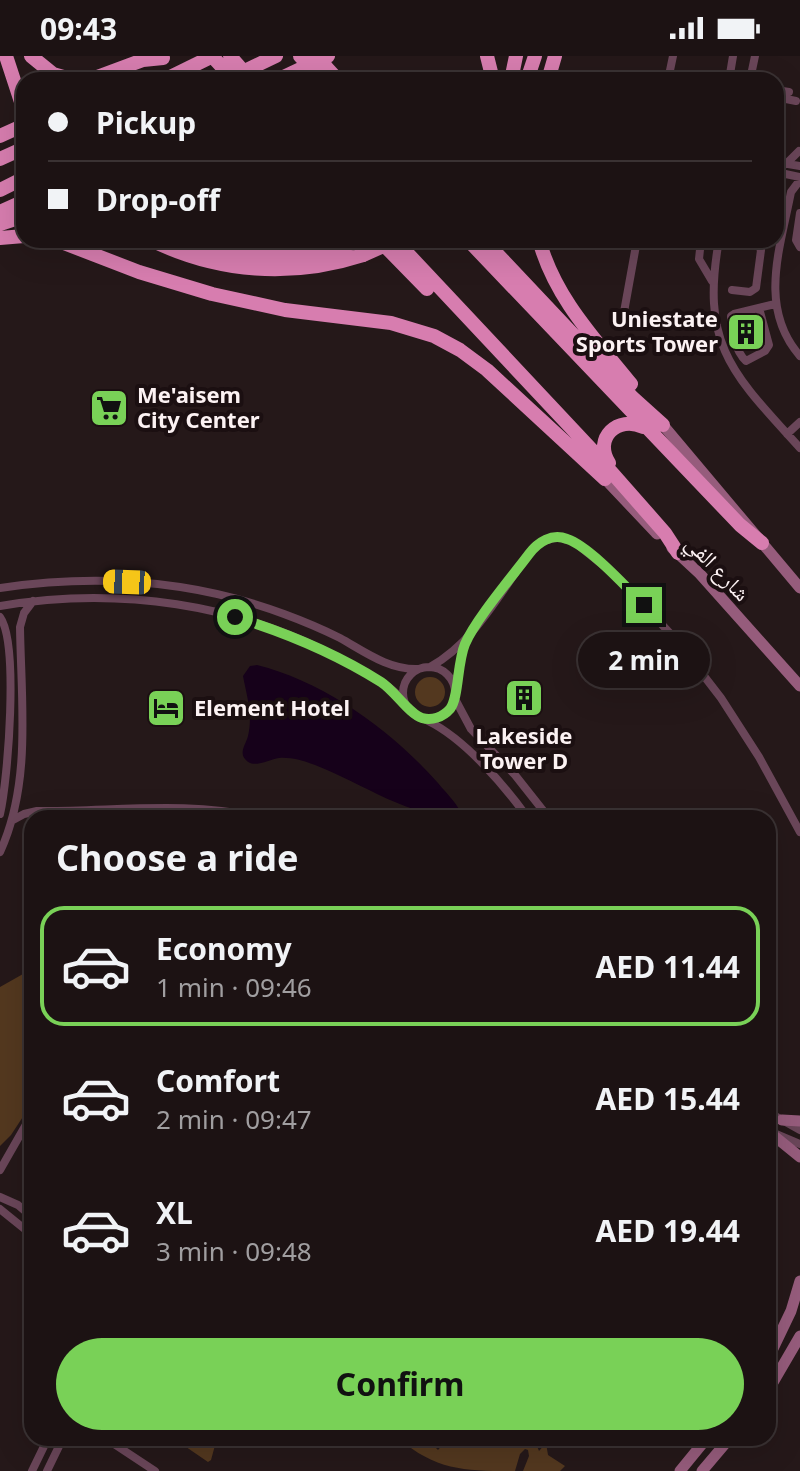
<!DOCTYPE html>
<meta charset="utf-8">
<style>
body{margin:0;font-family:"Noto Sans","Noto Naskh Arabic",sans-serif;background:#292021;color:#f1f3f6;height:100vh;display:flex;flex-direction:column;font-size:30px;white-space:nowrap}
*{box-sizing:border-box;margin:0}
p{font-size:26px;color:#a09ea0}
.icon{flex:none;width:44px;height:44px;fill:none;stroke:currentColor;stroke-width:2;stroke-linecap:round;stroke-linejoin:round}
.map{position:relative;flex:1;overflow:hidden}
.details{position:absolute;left:24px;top:754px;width:752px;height:636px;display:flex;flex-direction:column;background:#1c1213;border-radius:24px;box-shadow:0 8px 32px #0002,0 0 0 2px #3a3233}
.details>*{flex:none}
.banner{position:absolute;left:16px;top:16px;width:768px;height:176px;border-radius:24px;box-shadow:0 8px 32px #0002,0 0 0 2px #3a3233;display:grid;align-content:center;height:176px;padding:0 32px;background:#1c1213}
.end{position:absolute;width:36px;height:36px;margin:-18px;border:10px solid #79d157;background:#111;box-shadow:0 0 0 4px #111}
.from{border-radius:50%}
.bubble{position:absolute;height:56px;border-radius:28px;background:#1c1213;box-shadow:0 8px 32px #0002,0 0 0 2px #3a3233;font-size:26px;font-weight:700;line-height:56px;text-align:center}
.car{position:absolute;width:24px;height:48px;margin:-24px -12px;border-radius:10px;box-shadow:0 0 6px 2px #0007;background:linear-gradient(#f5c518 24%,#345 0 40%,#f5c518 0 76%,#345 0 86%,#f5c518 0)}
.banner b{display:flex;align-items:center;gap:28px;height:76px;font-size:30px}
.banner b+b{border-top:2px solid #3a3233}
.banner i{width:20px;height:20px;background:#f1f3f6}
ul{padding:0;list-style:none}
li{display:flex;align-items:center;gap:24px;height:120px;margin:0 16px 12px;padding:0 16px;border:4px solid transparent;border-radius:24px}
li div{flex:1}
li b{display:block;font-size:30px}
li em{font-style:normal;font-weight:700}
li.current{border-color:#79d157}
li>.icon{width:72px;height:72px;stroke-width:1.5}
h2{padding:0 32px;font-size:36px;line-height:96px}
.button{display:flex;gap:16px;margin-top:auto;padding:16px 32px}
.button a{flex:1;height:92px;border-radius:48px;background:#79d157;color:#111;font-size:32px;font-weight:700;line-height:92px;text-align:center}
.status{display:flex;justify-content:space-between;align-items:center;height:56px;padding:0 40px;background:#1c1213;direction:ltr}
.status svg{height:22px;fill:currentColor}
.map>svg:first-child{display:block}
.green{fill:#53381f}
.water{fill:#16011a}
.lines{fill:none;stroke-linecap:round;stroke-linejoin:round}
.street{stroke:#6a4659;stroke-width:8}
.secondary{stroke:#965c7c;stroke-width:11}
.highway{stroke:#d77daf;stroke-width:14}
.highway-bridge{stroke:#d77daf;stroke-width:14}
.route{stroke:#79d157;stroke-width:10}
.labels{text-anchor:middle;stroke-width:8;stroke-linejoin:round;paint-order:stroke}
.poi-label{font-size:22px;font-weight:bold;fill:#fcf2f3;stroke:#1b0f11;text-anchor:start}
.street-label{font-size:22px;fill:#fcf2f3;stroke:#1b0f11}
</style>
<div class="status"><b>09:43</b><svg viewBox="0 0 49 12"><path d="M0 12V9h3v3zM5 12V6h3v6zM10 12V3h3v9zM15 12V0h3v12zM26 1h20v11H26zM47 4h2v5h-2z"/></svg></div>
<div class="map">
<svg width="800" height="1415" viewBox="0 0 800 1415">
<rect width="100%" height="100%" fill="#251819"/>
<path class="green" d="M415 636a15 15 0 1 1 30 0a15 15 0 1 1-30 0Z
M22,904L32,906V1047L11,1079L0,1090V931L23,918Z
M173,1382H217L211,1404L208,1406Z
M398,1382H443L436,1392L438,1394L448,1382L525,1383L537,1390L539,1395L546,1387L548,1399L565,1410L560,1415H523L529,1400L528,1394L525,1393L520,1398L515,1415C465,1415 437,1415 398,1382Z"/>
<path class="water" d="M257,609C325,626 392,675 438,727C447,738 459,749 463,762C409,762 364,728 315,709C304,705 291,701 279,702C269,703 253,714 245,703C239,696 246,688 248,680C253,659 247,641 243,620L250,610Z"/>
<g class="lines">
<path class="street" d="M668,24L673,0
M729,24L733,0
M750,24L755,0
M776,34L789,36
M776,41L796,45
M776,86L780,87
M776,106L800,110
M786,108L799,95
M776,116L800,121
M800,124L791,136C780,193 758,252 800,300
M800,157L796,184L800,191
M701,184L699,203L712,225
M719,184C700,290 733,318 800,392
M732,234L750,236L756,232L761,194L757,187L745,184
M759,252L769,289L765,295L746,305C735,295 731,274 731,260L734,258L775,248
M624,256L637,184
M787,378L800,366
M0,532C95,518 193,524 284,558C303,565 322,573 340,582C365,596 389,614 418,613
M0,550C116,530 240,547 344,605C365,616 388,627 404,645
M0,561C19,587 8,724 0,758
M403 637a26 26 0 1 1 52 0a26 26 0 1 1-52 0Z
M430,611C477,585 502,532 534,491L541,486L558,481L574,486L610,515L644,549L677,585L721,642L759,701L800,776
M455,630L464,589
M455,643L471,673L515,719L549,762
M428,665C465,683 504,729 528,762
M13,764L24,758L37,755C112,756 188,744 262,762
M0,796C32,727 21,644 20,571L24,557L33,545
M768,1056L800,1074
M776,1078L800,1088
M0,1114L32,1058
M0,1141L18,1149L32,1161
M0,1153L32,1179
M105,1382L155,1415
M32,1415L48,1382
M47,1415L63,1382"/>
<path class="secondary" d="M663,369L800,532
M605,423L657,478
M672,492L700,518L800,630
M782,1064L800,1065
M768,1075L800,1101
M768,1303L791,1255L800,1225
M768,1335L800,1280
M680,1415L707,1382
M702,1415L730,1382"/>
<path class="highway" d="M6,0L24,55
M31,0L53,18L74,24
M487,0L493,24
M326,11L338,24
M234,20L276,0
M89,24L143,4L163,2
M164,24L213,0
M277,24L328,0
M511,24L516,0
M527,24L535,0
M548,24L555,0
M0,80L24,69
M0,103L24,92
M0,134L24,122
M0,156L24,145
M0,168L24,160
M0,182L24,180
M56,184L139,216L212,238L285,254L391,267L434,280L460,294L487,314L605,423
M151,184C218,217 292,222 363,199
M183,184C241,204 304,206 362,184
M379,184L427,233
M395,184L592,394L665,477L678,497
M468,184L740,469L762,487
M484,184L633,342L663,369
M539,184C555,242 594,282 631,328
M609,407C593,382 618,359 643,371"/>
<path class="highway-bridge" d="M212,0L234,24
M230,0L251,24
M300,0L322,24
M316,0L326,11
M363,199L397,184"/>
</g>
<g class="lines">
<path class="route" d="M235,561C287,577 335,597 381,626C395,635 409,658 422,662C432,665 443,661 450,653C459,642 457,607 465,588C476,563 511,522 529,498C538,486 552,477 567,483C589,490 627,532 644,549"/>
</g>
<defs>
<symbol id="building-square" viewBox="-11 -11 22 22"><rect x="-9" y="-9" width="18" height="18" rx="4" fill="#79d157" stroke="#1b0f11"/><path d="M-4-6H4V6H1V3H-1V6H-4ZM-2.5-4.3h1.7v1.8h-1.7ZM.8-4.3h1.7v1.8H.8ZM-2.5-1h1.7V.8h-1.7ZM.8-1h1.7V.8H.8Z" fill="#111"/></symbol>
<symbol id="supermarket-square" viewBox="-11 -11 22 22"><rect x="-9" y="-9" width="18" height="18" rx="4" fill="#79d157" stroke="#1b0f11"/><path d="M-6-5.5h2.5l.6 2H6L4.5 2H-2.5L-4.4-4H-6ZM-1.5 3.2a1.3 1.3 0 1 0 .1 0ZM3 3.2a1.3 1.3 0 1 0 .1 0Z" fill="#111"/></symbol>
<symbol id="hotel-square" viewBox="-11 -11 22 22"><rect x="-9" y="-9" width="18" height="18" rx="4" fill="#79d157" stroke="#1b0f11"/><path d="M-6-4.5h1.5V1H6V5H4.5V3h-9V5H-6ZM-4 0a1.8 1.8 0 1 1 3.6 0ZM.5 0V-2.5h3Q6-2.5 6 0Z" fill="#111"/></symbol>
</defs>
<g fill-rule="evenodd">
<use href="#building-square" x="724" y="254" width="44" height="44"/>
<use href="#supermarket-square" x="87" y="330" width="44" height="44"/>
<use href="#building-square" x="502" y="620" width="44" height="44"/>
<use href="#hotel-square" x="144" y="630" width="44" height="44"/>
</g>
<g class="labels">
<g class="poi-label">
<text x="718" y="271" text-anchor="end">Uniestate<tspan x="718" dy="25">Sports Tower</tspan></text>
<text x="137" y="347">Me'aisem<tspan x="137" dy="25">City Center</tspan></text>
<text x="194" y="660">Element Hotel</text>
<text x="524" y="688" text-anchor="middle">Lakeside<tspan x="524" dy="25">Tower D</tspan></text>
</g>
<g class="street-label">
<text transform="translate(718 512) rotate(46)" y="8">شارع الفي</text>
</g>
</g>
</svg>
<i class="end from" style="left:235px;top:561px"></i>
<i class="end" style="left:644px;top:549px"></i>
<div class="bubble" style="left:578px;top:576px;width:132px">2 min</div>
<i class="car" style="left:127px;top:526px;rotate:272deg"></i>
<div class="banner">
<b><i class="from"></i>Pickup</b>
<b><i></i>Drop-off</b>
</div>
<section class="details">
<h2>Choose a ride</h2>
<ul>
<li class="current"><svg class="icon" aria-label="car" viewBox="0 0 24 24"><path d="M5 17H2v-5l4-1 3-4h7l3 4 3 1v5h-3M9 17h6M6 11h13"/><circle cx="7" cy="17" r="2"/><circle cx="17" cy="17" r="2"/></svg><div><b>Economy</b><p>1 min · 09:46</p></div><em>AED 11.44</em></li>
<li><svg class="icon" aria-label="car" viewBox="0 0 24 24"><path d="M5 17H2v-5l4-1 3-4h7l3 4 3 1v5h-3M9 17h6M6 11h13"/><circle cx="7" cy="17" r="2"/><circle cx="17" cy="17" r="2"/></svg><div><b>Comfort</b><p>2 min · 09:47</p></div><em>AED 15.44</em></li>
<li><svg class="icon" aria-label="car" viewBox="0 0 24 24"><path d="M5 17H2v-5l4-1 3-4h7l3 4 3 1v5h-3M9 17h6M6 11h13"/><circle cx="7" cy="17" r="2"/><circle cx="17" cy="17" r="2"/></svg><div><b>XL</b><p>3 min · 09:48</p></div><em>AED 19.44</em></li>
</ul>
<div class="button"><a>Confirm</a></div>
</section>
</div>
